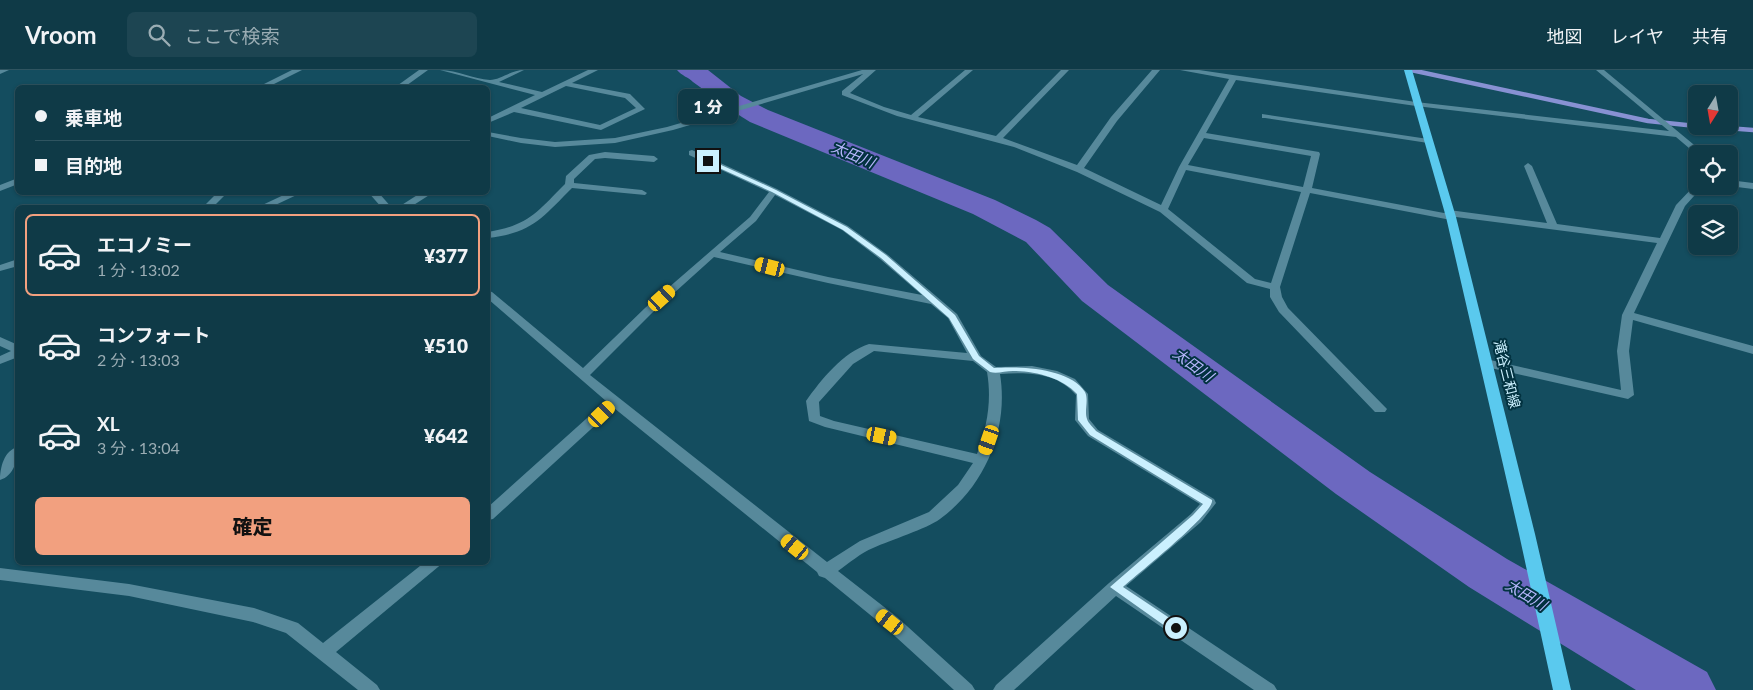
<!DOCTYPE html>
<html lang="ja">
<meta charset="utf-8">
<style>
body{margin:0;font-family:Lato,"Noto Sans JP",sans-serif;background:#1d4552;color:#f1f3f6;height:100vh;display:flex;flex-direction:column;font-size:19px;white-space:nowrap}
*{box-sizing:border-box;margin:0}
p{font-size:16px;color:#9badb4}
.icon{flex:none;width:28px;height:28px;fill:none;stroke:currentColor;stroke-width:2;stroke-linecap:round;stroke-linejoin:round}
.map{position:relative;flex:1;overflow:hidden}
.details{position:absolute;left:15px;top:135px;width:475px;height:360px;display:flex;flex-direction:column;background:#0f3a47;border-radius:8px;box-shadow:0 1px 4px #0004,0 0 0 1px #2f5460}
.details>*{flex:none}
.top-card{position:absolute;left:15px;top:15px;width:475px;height:110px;border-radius:8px;box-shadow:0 1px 4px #0004,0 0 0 1px #2f5460;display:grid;align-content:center;height:110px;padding:0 20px;background:#0f3a47}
.needle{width:32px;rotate:191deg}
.fabs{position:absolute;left:1688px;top:15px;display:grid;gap:10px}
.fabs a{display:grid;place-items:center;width:50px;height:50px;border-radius:8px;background:#0f3a47;box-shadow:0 1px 4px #0004,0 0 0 1px #2f5460;font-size:25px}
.end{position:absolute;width:22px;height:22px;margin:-11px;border:6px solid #cbf0fe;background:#111;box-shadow:0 0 0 2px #111}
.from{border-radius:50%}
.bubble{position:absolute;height:35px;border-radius:8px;background:#0f3a47;box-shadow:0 1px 4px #0004,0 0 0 1px #2f5460;font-size:16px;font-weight:800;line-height:35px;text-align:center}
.car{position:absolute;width:15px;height:30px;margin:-15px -8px;border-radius:6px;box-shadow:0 0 4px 1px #0007;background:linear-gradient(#f5c518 24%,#345 0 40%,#f5c518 0 76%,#345 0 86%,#f5c518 0)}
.top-card b{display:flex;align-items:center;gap:18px;height:48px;font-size:19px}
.top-card b+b{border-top:1px solid #2f5460}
.top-card i{width:12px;height:12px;background:#f1f3f6}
ul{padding:9px 0 0;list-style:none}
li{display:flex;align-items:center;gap:15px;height:82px;margin:0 10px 8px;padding:0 10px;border:2px solid transparent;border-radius:8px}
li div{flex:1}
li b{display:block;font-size:19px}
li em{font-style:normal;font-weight:800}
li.on{border-color:#f2a07f}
li>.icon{width:45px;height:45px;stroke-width:1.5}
.action{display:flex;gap:10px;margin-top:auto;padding:10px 20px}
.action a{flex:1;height:58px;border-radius:8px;background:#f2a07f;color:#111;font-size:20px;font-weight:800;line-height:58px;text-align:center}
header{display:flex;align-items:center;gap:30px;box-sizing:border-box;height:70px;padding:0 25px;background:#0f3a47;border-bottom:1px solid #2f5460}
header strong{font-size:24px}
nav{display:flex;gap:28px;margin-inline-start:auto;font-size:18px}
.search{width:350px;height:45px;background:#1d4552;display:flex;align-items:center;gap:12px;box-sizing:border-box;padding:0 18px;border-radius:8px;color:#9badb4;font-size:19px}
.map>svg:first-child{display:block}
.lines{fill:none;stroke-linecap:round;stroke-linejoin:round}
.stream{stroke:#8891d3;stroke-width:4.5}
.river{fill:#6c68c0;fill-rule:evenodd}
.minor{fill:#57899b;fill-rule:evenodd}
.major{fill:#5ac9ee;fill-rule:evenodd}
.route{fill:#cbf0fe}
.labels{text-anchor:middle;stroke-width:4;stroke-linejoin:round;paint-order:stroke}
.street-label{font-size:14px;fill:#cbf0fe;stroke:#023240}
.water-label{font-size:15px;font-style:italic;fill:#b5b6fb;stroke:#023240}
</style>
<header>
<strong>Vroom</strong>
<div class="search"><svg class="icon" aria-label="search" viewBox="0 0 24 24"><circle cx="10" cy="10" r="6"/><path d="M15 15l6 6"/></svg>ここで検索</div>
<nav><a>地図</a><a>レイヤ</a><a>共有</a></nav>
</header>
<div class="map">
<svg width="1753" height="620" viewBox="0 0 1753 620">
<rect width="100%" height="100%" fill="#144d5f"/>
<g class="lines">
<path class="stream" d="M1411,0L1648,51L1696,56
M1700,56L1753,60"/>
<path class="river" d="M677,0H708L741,26L768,40L995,130L1036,150L1050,158L1108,215L1370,402L1507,489L1707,602L1716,620H1636L1469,517L1336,424L1082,231L1026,172L973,144L750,52C728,39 713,26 693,12C688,7 682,6 677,0Z"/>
<path class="minor" d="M0,0H9L0,4Z
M292,0H302L266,18H256Z
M419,0H428L403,18H394Z
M440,0C458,0 473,9 490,10C500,10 511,0 524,0L499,12L542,22L588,0H598L572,13L630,24L645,39L601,60L514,42L488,53V48L535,25ZM566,16L625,28L636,38L600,55L521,38Z
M862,0H876L850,23L884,37L911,45L965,0H973L918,47L996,66L1061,0H1069L1003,68L1077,95L1111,47L1152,0H1160L1117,51L1084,98L1161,135L1179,97L1229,9L1180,0H1199L1416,32L1669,61L1596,0H1604L1705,84H1696L1676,67L1416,36L1236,10L1206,63L1319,82L1320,84L1312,118L1444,143L1449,140L1547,153L1524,96L1528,93L1532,96L1557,154L1660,168L1676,135L1696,114V116H1703L1685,136L1634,243L1753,276V284L1633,250L1629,281L1634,325L1628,329L1482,296L1480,293L1482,290L1486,289L1621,320L1617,281L1622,245L1657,173L1456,147L1451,150L1310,123L1280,217L1282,227L1288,238L1387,339L1385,342H1375L1279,242L1270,227V219L1247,213L1160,142L1077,102L1014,77L897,46L842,25V21L863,4L673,60L615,73L555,77L521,73L488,66V62L521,68L555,72L615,68L667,57ZM1204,68L1311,86L1303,117L1188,95ZM1186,100L1301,122L1271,213L1255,209L1168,139Z
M1262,44L1428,69L1432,71L1428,73L1265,48H1262Z
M692,80L777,119L848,156L888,185L957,244L981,286L996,297L1032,296L1057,301L1075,309L1088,324L1089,349L1098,360L1214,429L1216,433L1201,452L1126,516L1274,615L1277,620H1254L1116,526L1014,620H993L996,615L1109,513L1191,444L1200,434L1088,366L1075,350L1076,325C1057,302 1027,302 1000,304C1009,359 985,416 940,449C926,459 891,470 873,478C861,483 849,493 838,501L897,547L972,615L975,620H954L885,557L825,508L819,506L817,502L614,338L493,449L488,450V437L606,331L488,229V221L492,222L583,298L645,238L750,147L769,122L689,85V81ZM775,125L842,160L880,189L922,225L828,207L720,182L756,151ZM714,187L828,213L931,234L948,248L967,283L869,274C843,282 821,310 806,331L809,351L825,357L973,393L958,415L929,442L860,471L827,492L590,305L653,242ZM874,281L973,291L987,302C992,331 987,357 977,384L834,351L820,346L819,332L853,294Z
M605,82L654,86L658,89L654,92L605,88L595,89L574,109V113L642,120L647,123L645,125L572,118C542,148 532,163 488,168V162C529,155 536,143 565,114L566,106L589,85Z
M18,108V114L0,121V115Z
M1729,110L1753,113V119L1729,116Z
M218,122H228L212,138H202Z
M290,122H303L269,138H256Z
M368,122H378L392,138H382Z
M422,122H434L409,138H397Z
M18,189V196L0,201V195Z
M0,267L18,275V287L0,294V286L11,281L0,276Z
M18,377C18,389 14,406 0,410C0,398 4,380 18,377Z
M425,492H444L336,582L377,615L380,620H358L286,563L253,552L129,526L0,510V498L129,514L254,538L298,553L323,573Z"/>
<path class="major" d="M1404,0H1412L1456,147L1535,464L1571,620H1553L1519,464L1446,147Z"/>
</g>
<path class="route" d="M708,89L776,120L847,157L886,185L955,245L979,286L994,298C1019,296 1070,298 1085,322C1089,330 1084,341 1087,349C1088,353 1094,358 1096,361L1212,430C1215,443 1136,505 1123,517L1180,555V561H1172L1110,517L1193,445L1203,434L1090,365L1078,350L1077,324C1062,308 1036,301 1013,301C1005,301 997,304 990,302L973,289L949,248L881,188L843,160L772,122L706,92Z"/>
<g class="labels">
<g class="street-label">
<text transform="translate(1507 304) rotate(76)" y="5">滝谷三和線</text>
</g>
<g class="water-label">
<text transform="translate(853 85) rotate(23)" y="5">太田川</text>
<text transform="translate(1193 295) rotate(36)" y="5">太田川</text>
<text transform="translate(1526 525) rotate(31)" y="5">太田川</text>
</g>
</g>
</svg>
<div class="fabs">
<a><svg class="needle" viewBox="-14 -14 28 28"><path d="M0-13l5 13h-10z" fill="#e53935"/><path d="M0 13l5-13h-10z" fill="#9badb4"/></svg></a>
<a><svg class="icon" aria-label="locate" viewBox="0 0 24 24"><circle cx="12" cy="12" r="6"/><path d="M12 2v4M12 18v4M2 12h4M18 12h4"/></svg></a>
<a><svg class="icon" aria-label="layers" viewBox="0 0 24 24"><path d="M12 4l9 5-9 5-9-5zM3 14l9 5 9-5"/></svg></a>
</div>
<i class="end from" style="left:1176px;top:558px"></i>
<i class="end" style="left:708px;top:91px"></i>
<div class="bubble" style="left:678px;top:19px;width:60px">1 分</div>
<i class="car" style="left:770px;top:197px;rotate:284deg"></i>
<i class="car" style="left:662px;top:228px;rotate:48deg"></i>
<i class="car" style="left:602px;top:344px;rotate:46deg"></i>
<i class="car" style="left:882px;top:366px;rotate:102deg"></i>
<i class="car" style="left:989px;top:370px;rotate:199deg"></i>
<i class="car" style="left:795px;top:477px;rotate:309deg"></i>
<i class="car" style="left:890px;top:552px;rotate:308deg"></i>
<div class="top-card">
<b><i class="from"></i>乗車地</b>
<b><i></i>目的地</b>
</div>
<section class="details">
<ul>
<li class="on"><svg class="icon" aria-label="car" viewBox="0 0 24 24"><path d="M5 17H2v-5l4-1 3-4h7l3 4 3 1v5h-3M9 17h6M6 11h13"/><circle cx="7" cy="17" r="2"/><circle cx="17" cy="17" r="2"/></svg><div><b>エコノミー</b><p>1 分 · 13:02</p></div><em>¥377</em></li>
<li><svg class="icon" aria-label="car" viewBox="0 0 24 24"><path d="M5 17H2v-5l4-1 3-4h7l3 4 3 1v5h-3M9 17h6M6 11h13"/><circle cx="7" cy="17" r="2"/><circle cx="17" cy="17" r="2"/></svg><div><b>コンフォート</b><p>2 分 · 13:03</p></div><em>¥510</em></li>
<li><svg class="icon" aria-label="car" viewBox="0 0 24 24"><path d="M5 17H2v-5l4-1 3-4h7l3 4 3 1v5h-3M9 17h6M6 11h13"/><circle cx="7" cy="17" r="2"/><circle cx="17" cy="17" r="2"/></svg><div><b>XL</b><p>3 分 · 13:04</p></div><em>¥642</em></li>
</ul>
<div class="action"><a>確定</a></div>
</section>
</div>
